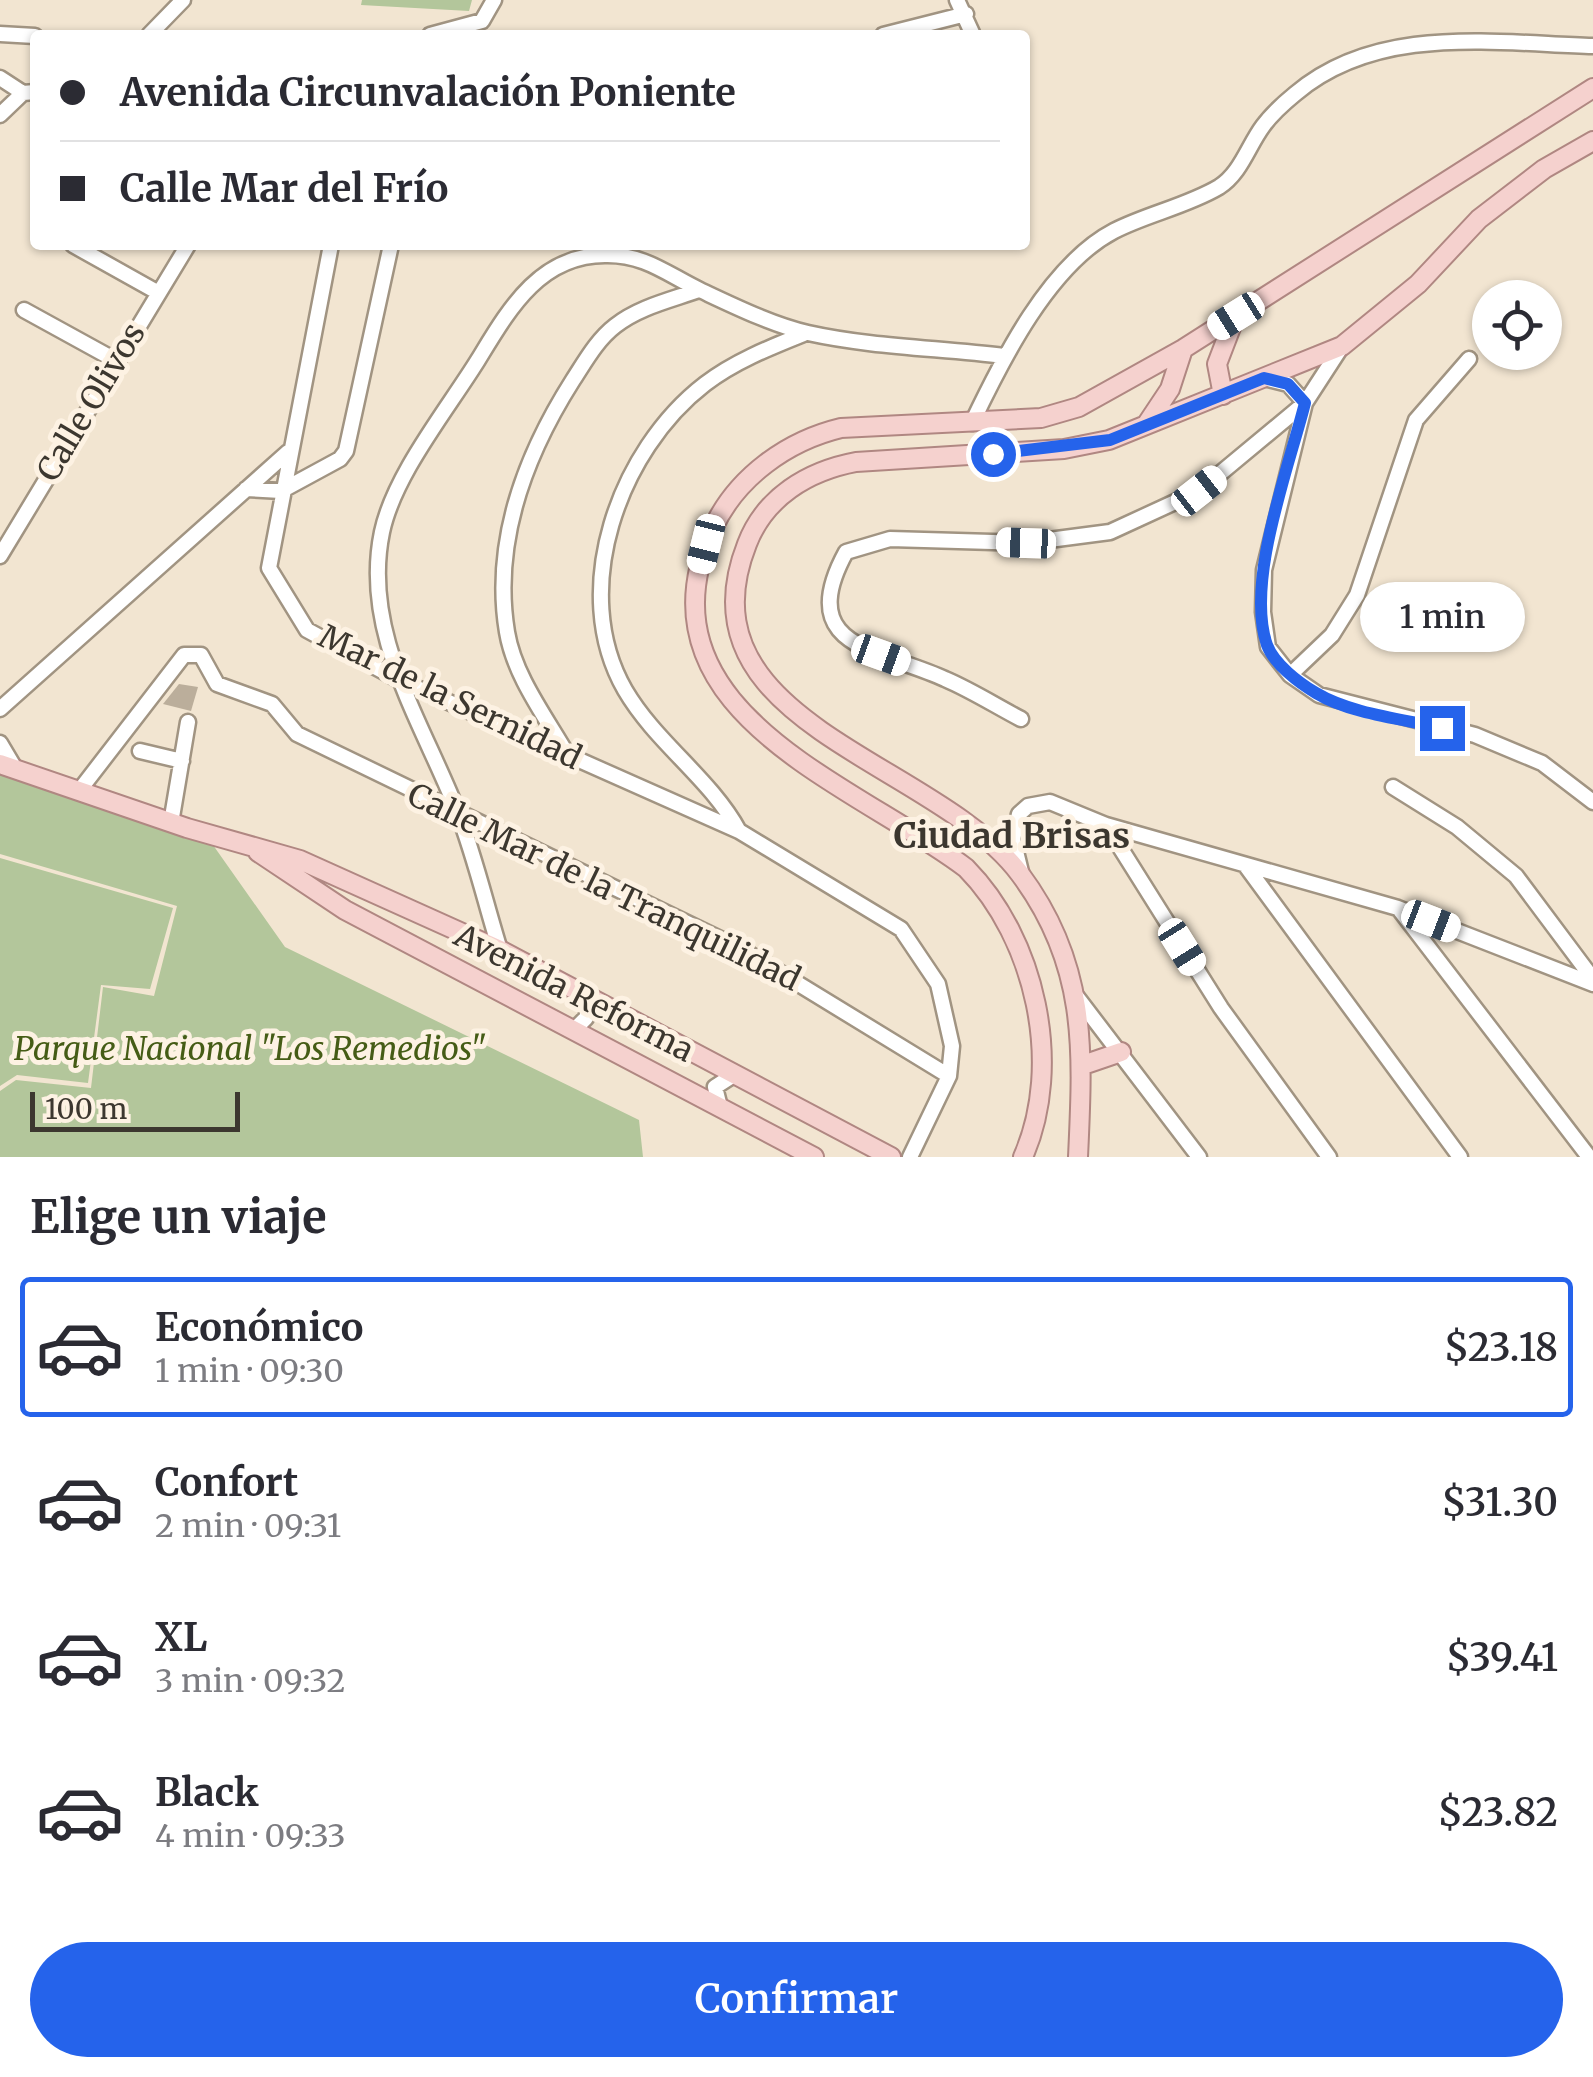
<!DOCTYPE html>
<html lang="es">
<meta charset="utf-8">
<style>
body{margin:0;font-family:Merriweather,serif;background:#f7f7f7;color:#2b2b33;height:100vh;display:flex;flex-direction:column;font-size:38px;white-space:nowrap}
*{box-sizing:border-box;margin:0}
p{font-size:32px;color:#7c7c81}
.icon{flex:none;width:55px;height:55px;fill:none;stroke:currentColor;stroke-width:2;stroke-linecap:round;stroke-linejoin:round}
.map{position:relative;height:1157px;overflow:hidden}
.side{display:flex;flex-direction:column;background:#fff;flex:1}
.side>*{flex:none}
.top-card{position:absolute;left:30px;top:30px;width:1000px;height:220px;border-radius:10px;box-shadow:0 2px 8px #0004;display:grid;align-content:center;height:220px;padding:0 30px;background:#fff}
.controls{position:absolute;left:1472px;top:280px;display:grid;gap:20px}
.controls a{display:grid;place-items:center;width:90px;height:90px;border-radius:50%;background:#fff;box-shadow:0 2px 8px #0004;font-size:50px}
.scale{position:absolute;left:30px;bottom:25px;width:210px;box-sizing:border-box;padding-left:10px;border:5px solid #3c372f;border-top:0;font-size:28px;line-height:35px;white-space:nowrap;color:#3c372f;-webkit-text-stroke:8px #fdf2e3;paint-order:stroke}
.end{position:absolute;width:45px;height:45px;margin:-22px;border:12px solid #2563eb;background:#fff;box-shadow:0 0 0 5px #fff}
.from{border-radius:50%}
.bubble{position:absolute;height:70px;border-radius:35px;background:#fff;box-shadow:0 2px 8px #0004;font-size:32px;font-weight:600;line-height:70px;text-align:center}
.car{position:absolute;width:30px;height:60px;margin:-30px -15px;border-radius:12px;box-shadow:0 0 8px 2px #0007;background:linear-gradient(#fff 24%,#345 0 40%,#fff 0 76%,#345 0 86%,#fff 0)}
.top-card b{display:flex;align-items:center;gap:35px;height:95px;font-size:38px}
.top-card b+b{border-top:2px solid #e1e1e2}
.top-card i{width:25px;height:25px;background:#2b2b33}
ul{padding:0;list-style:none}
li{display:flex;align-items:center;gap:30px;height:140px;margin:0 20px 15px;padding:0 10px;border:5px solid transparent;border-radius:10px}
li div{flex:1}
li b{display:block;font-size:38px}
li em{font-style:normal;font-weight:600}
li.current{border-color:#2563eb}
li>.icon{width:90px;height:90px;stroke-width:1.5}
h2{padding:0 30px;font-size:45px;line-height:120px}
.button{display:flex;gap:20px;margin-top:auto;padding:20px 30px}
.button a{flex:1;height:115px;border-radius:60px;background:#2563eb;color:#fff;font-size:40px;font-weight:600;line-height:115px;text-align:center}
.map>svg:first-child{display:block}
.green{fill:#b3c69b}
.building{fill:#bbae9b}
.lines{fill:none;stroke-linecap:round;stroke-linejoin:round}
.minor-casing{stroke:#a19482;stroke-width:19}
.major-casing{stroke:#b08782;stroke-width:22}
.minor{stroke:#fff;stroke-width:14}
.major{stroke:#f5d1ce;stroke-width:18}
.route{stroke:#2563eb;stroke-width:12}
.labels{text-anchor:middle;stroke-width:10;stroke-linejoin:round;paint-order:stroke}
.street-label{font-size:32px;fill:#3c372f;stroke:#fdf2e3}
.park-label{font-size:32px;font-style:italic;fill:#455c16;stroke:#fdf2e3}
.neighbourhood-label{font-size:35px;font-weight:bold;fill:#3c372f;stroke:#fdf2e3}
</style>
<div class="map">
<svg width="1593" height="1157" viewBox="0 0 1593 1157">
<rect width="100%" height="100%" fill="#f2e5d1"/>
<path class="green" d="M362,0H472L469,11L361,5Z
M0,773L213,845L285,947L639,1120L643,1157H0V1091L16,1080L91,1088L103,987L154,996L177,906L0,854Z
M0,858L173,908L150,989L101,985L88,1083L17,1075L0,1086Z"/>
<path class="building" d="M179,684L198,687L191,711L163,704Z"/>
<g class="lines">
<defs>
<path id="minor" d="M957,0L973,35
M0,34L35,36
M149,35L183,0
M430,35L482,21L494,0
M883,35L966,14
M0,78L23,93L35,92
M0,115L23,93
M73,245L157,292
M331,245L269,568L307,630L399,680L739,831L901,929L938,984L952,1046L949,1076L910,1157
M24,310L115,360
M1342,346L1305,403L1264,570L1263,612L1268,647L1290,675L1319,695L1475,735L1542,763L1593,802
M1264,378L1288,384L1305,403
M972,423C1002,360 1049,265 1114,231C1147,214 1187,206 1219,187C1241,173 1248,146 1263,126C1271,115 1284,103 1295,94C1377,24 1493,43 1593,46
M246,489L281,491L340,459L346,451L391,245
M0,556L188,245
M1290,675L1332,635L1357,595L1416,420L1469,359
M0,709L288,452
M1021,719C996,706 971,690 945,679C880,649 793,649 846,552L890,539L1026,543L1110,532L1199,491L1305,403
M0,743L16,770
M140,751L182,761
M567,754C545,716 514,675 507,632C492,541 526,454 573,380C586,360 597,340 615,326C639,307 671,300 699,290
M1393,787L1457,827L1516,876L1593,979
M79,791L184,655H201L217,684L272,704L297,734L743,950L949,1076
M171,823L188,722
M1106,825L1221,1008L1329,1157
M739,831C710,778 656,743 625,690C568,591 619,450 705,384C735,361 771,347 806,333
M1246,866L1460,1157
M1022,876L1013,839L1019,814L1028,806L1050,802L1106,825L1398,908L1593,984
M1399,909L1589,1157
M500,950C486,905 475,857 458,813C423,723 361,633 382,532C394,475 447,410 478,360C508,311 539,255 605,255C645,254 668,275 702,291C734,306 773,325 808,333C871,347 939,348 1004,356
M1077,997L1199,1157
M573,1031L586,1018L591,997
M720,1107L715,1087L732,1076"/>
<path id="major" d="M1223,395L1217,364L1235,317
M1146,425L1170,389L1183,349
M0,764L187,828L300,860L500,950L891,1157
M258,852L345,910L814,1157
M1083,1065L1121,1052
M1023,1157C1064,1064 1035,938 966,868C854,783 630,711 713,528C737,477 787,441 841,428L1041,418L1079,407L1183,349L1593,88
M1078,1157C1083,1050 1088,965 1020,874C935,760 676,724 747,544C765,497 808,471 856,462L1064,449L1109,440L1342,346L1418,284L1479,219L1544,169L1593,141"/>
</defs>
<use href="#minor" class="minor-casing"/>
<use href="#major" class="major-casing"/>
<use href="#minor" class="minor"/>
<use href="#major" class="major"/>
</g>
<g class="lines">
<path class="route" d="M993,454L1110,440L1264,378L1288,384L1305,403C1289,467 1245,582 1267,645C1274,664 1299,683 1316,693C1351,714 1402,719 1442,728"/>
</g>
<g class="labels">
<g class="street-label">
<text transform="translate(91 402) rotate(-59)" y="11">Calle Olivos</text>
<text transform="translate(450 697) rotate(26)" y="11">Mar de la Sernidad</text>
<text transform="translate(604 887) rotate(26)" y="11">Calle Mar de la Tranquilidad</text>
<text transform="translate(574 993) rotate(27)" y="11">Avenida Reforma</text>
</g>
<g class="park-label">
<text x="250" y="1060">Parque Nacional "Los Remedios"</text>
</g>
<g class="neighbourhood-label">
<text x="1012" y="848">Ciudad Brisas</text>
</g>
</g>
</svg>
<div class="controls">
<a><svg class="icon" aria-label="locate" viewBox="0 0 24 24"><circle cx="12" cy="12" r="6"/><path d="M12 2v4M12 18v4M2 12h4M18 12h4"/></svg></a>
</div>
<div class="scale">100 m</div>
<i class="end from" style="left:993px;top:454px"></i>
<i class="end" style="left:1442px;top:728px"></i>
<div class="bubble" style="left:1360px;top:582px;width:165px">1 min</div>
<i class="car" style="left:1236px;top:316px;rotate:238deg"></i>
<i class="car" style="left:1199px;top:491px;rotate:52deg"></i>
<i class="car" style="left:1026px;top:543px;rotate:272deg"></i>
<i class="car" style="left:706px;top:544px;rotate:194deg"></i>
<i class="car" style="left:881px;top:655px;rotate:110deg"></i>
<i class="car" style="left:1431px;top:921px;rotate:111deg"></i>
<i class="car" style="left:1182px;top:947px;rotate:148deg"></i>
<div class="top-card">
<b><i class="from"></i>Avenida Circunvalación Poniente</b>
<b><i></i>Calle Mar del Frío</b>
</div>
</div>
<section class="side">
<h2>Elige un viaje</h2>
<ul>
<li class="current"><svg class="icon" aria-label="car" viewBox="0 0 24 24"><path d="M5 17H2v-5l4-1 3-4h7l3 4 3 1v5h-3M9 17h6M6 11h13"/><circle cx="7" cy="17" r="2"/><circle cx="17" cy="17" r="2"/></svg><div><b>Económico</b><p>1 min · 09:30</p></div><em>$23.18</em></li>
<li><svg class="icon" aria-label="car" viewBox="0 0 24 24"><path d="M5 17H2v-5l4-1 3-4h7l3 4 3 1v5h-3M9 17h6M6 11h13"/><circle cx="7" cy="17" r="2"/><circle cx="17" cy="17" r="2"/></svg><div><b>Confort</b><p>2 min · 09:31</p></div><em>$31.30</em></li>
<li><svg class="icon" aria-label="car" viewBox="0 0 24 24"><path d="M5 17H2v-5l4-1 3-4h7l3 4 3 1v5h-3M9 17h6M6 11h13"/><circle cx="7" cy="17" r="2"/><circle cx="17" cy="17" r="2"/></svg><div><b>XL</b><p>3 min · 09:32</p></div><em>$39.41</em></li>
<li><svg class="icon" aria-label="car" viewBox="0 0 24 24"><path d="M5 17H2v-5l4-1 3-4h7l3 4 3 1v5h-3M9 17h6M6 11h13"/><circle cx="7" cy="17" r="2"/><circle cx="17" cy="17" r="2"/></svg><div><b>Black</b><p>4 min · 09:33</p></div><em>$23.82</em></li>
</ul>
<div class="button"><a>Confirmar</a></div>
</section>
